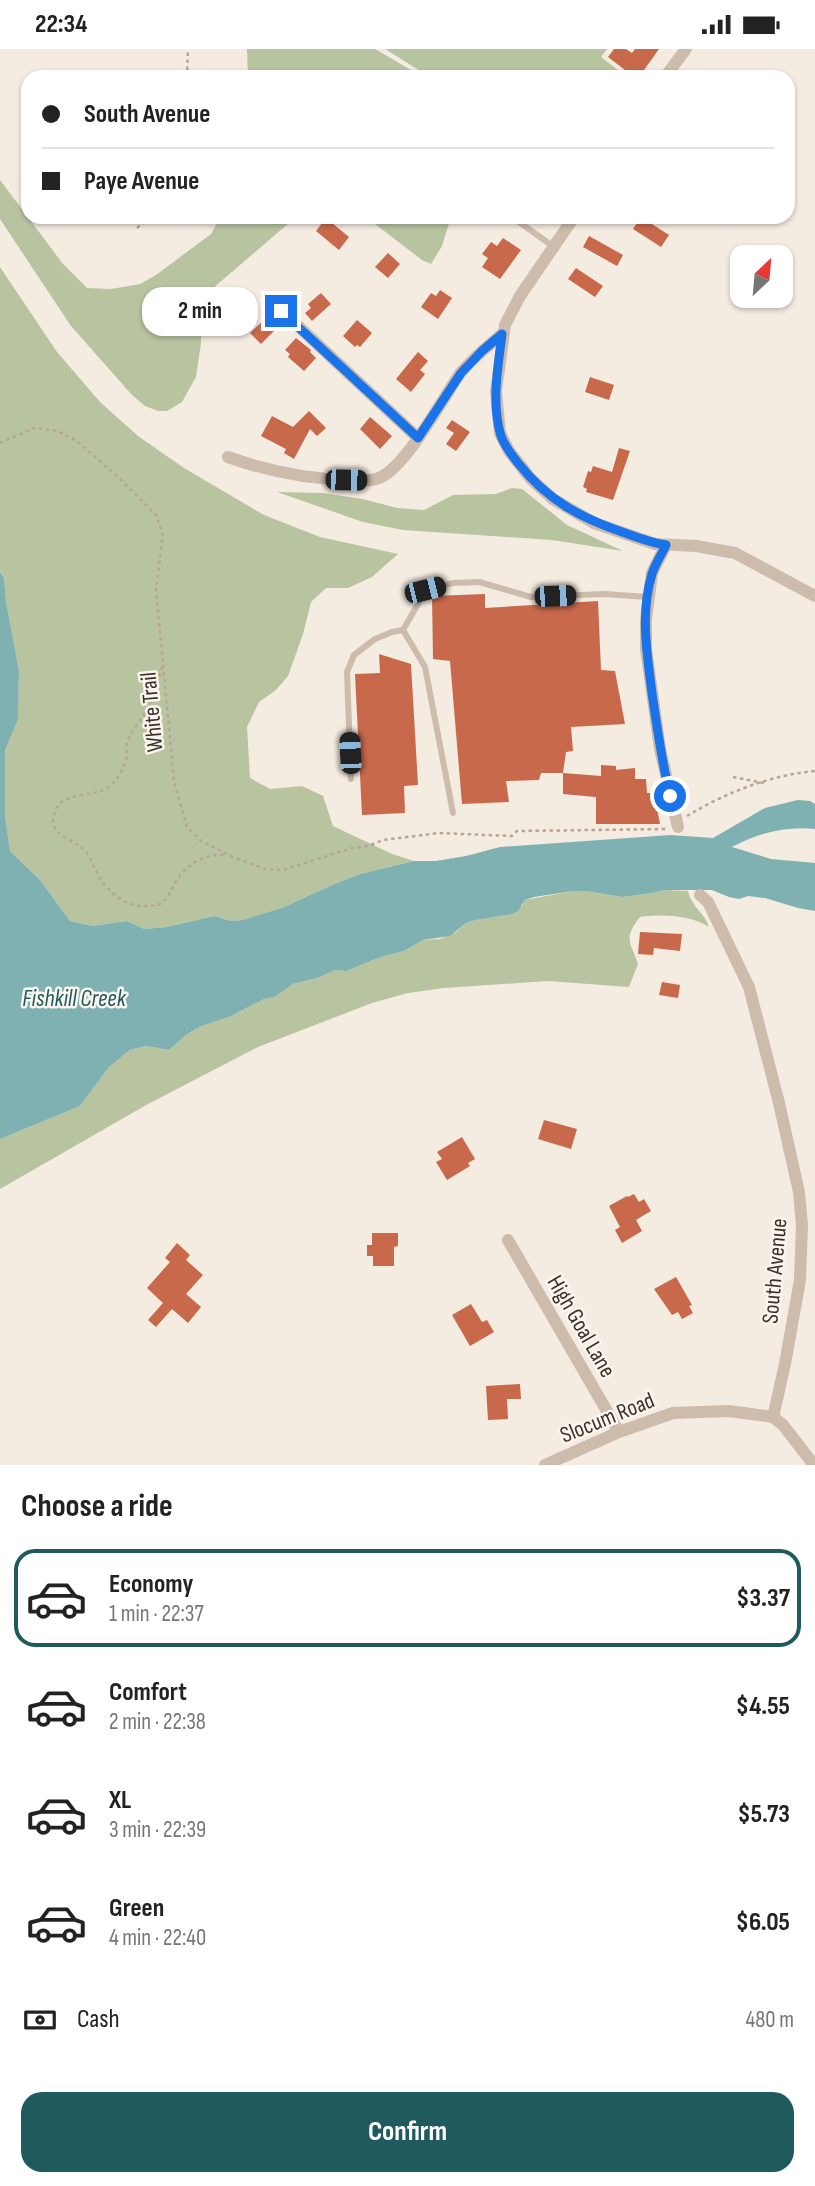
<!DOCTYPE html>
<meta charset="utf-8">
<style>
body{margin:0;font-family:"Sofia Sans Condensed",sans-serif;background:#f2f2f2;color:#222;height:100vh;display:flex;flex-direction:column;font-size:26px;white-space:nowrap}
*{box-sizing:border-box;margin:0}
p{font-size:23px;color:#767676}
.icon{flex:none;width:38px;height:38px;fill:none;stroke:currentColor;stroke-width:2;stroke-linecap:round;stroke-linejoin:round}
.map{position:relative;height:1416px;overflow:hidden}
.drawer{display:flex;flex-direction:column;background:#fff;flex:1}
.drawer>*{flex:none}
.banner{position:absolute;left:21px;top:21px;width:774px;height:154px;border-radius:21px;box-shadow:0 2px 5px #0004;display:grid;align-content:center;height:154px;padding:0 21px;background:#fff}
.needle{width:46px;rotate:26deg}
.tools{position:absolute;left:730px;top:196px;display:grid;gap:14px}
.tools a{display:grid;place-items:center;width:63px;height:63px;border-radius:14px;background:#fff;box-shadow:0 2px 5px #0004;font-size:35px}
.end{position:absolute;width:32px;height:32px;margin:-16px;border:9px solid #1a73e8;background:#fff;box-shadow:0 0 0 4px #fff}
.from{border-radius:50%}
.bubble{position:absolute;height:49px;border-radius:21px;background:#fff;box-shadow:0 2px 5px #0004;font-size:23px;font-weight:700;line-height:49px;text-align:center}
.car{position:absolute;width:21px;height:42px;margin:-21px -10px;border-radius:9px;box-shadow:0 0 5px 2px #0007;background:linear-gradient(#222 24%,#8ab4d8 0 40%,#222 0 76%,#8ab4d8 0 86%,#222 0)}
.banner b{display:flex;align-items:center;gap:24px;height:66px;font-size:26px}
.banner b+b{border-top:2px solid #e0e0e0}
.banner i{width:18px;height:18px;background:#222}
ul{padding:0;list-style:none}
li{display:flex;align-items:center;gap:21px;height:98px;margin:0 14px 10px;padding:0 7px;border:4px solid transparent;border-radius:21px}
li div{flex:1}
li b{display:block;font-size:26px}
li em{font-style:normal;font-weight:700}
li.selected{border-color:#1f5a5e}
li>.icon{width:63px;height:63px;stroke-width:1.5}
h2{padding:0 21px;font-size:32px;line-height:84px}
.pay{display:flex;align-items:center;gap:18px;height:77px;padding:0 21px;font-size:26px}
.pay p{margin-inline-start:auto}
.primary-button{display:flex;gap:14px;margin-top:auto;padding:14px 21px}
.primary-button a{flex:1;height:80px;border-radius:21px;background:#1f5a5e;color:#fff;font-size:28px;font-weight:700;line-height:80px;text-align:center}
.status{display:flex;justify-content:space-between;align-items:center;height:49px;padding:0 35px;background:#fff;direction:ltr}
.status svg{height:19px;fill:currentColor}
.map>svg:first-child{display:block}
.green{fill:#b8c4a0}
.water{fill:#7fb0b2}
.building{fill:#c8694b}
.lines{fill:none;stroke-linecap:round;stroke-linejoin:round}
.path{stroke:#b9a596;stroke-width:2.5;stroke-dasharray:3.5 3.5;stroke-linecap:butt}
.service{stroke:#cdbbac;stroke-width:6}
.minor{stroke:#cdbbac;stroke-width:12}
.route{stroke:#1a73e8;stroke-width:9}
.labels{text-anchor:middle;stroke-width:5;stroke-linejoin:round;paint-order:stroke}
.street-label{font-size:23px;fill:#3b302b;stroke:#fbf5ee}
.water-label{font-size:24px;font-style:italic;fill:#1f5a5e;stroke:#fbf5ee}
</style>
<div class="status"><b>22:34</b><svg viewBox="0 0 49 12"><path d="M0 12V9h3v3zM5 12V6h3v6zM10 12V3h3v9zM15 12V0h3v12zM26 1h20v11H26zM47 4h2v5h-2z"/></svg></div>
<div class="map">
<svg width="815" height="1416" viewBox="0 0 815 1416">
<rect width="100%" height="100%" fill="#f4ebe1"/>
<path class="green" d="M247,0H375L423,28H248Z
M385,0H607L601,8L618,21L613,28H430Z
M0,131L63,215L87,239L111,240L140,235L156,226L211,185L220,168H296L212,240L201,272V294L196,328L182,353L167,362H158L145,357L132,346L71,277L0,170Z
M366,168H451L442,197L431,215L422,211Z
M0,218L57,303L100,353L138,387L184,419L264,466L320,488L398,505L372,528L348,539H326L311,553L303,585L288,627L276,641L259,653L247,678L250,729L270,740L302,737L323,747L333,777L392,805L414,812L360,825L332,836L284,858L243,871L231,872L214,867L167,878L144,880L127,872L92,877L70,872L40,831L10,802L5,767V701L18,671L19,622L6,552L4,529L0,523Z
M512,439L522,440L567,476L623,502L552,491L403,481L363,473L277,443L322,444L363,450L397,459L424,461L453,446L496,445Z
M665,841L688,842C692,859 705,864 709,878C690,866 661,865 640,868C623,890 630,892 638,915L629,938L548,932L444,939L408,944L372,954L258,998L148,1055L0,1140V1090L80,1057L109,1018L130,1001L146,997L169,1001L186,986L199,978L229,968L264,950L273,948L293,935L320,928L335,921L346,922L381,908L404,902L423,891L440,890L456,883L466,874L476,871L505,866L522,857L525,851L573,842H586L622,848L652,844Z"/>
<path class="water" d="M0,523L4,529L6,552L19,622L18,671L5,701V767L10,802L40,831L70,872L92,877L127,872L144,880L167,878L214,867L231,872L243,871L284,858L332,836L360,825L414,812H436L466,807L500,798L671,786L713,789L765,759L798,751L810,752L815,755V780C786,777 758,784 732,798L771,810L815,814V862L798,859L765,849L748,847L739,850L729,848L712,841H665L652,844L622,848L586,842H573L534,848L525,851L518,862L512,865L476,871L466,874L450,887L423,891L404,902L381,908L346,922L335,921L320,928L293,935L274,948L264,950L229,968L199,978L186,986L169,1001L146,997L130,1001L109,1018L80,1057L0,1090Z"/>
<path class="building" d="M614,0H626L632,4L635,0H659L644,21L654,28H620L625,21L608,8Z
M641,168L669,186L661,198L633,180Z
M326,169L349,188L339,201L316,182Z
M589,187L623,206L617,217L583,198Z
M503,189L521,201L500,230L482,218L488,209L482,205L491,193L497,197Z
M388,204L400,215L388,229L375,218Z
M576,219L603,237L595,248L568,230Z
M440,241L452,249L438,270L421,258L431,244L436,247Z
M321,244L331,255L312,272L305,264L311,259L308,255Z
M268,267L278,278L261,295L250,284Z
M357,271L372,284L360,298L357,296L355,298L343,287Z
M296,289L311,301L310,303L316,309L304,322L288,308L290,305L285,301Z
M418,303L428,312L420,321L425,325L411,343L396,330Z
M590,328L614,336L609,351L585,343Z
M309,362L326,379L317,387L310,380L294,410L284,404L286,400L261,387L272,367L293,378Z
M370,368L392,387L380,400L360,380Z
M452,371L470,383L456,402L446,395L454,384L446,379Z
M619,399L630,402L613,451L586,443L587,440L583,438L588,422L591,423L593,417L612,423Z
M485,545V559L598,552L601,621L615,622L625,675L571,678L573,702L566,703L563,724H541L539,731L506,732L509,753L462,755L450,612L433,610L432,547Z
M379,605L411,615L418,736L404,737L405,764L362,766L355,625L380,624Z
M601,716L616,717V721L635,719V730H646L647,744H654L660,775H596V748L563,745V724L601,727Z
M640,883L682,885L680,902L654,899L653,906L638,905Z
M662,933L680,936L678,949L659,946Z
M544,1071L577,1080L571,1100L538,1090Z
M462,1088L475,1110L468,1114L470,1117L447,1131L436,1113L442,1110L437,1103Z
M634,1145L639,1153L644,1150L651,1162L636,1171L642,1182L622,1194L615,1181L620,1178L609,1157L627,1147L628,1148Z
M372,1184H398V1197L394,1198V1217H373V1207H367V1196H372Z
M177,1194L190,1206L186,1211L203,1226L186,1245L201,1258L188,1274L172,1260L156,1278L148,1271L163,1254L147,1239L170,1213L165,1209Z
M676,1228L692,1256L689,1257L693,1264L682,1270L678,1263L672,1266L654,1240Z
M471,1255L482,1273L487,1271L494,1283L470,1297L452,1266Z
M520,1335L521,1350H507L508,1370L488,1371L486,1337Z"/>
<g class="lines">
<path class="path" d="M187,28L188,0
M137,179L151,168
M0,394L34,379L58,382L77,392L119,429L156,466L163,486L156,541L174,733L187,778L201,792L235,809L266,820L283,821L352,799L368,797L383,791L439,784L512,787L517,782L668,780
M162,618C158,634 152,653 143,667C138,675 132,682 128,690C126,694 127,700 127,705C126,716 119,730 110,737C95,750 63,740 55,763C46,787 73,789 84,801C90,807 93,816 97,824C105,840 123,857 142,857C146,857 154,857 158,856C168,852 171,839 177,831C188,814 206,804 226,806
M733,728L764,734
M687,767C725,744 770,726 815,722"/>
<path class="service" d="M512,168L554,198
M403,581L425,618L453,764
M351,730L347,623L354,606L375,590L392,583L403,581L426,541L453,534L479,533L531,548L604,545L648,548"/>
<path class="minor" d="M665,28L686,0
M574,168L520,247L505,276L496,342L500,384L509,402L531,430L553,450L594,474L655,495L696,497L735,504L815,547
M267,248L418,389
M228,408C267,422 308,430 349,431C359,431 372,433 381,428C406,417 442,351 459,326C471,310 487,298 502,285
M666,496L652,524L646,571V600L660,700L678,778
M700,846L708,853L749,938L779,1054L799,1143L802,1176L800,1231L785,1315L773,1368
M508,1191L619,1383
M545,1416L619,1383L673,1364L729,1362L773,1368L783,1376L814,1416"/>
</g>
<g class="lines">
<path class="route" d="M281,262L418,389L461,324L482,302L502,285C498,319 491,354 501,387C505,398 512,406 518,414C548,452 581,469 625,484C639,489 652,494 666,496C662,505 655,515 652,525C640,564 647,605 652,644C657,679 662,713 670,747"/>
</g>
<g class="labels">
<g class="street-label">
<text transform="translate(151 663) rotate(-95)" y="8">White Trail</text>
<text transform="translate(774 1222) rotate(-85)" y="8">South Avenue</text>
<text transform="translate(582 1277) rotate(60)" y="8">High Goal Lane</text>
<text transform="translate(607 1368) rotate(-22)" y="8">Slocum Road</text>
</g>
<g class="water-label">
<text x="74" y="957">Fishkill Creek</text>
</g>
</g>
</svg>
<div class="tools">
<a><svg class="needle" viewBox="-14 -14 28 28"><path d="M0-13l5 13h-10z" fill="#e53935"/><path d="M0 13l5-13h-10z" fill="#767676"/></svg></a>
</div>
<i class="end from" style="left:670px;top:747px"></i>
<i class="end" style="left:281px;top:262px"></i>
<div class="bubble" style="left:142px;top:238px;width:116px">2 min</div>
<i class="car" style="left:346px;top:431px;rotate:91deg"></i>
<i class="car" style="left:425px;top:541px;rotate:76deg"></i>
<i class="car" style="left:555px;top:547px;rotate:88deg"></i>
<i class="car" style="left:350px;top:704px;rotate:357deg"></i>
<div class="banner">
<b><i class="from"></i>South Avenue</b>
<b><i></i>Paye Avenue</b>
</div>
</div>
<section class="drawer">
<h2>Choose a ride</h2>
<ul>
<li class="selected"><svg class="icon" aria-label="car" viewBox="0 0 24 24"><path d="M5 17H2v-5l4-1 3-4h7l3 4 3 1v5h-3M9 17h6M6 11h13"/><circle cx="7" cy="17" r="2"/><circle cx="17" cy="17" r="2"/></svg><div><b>Economy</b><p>1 min · 22:37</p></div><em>$3.37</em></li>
<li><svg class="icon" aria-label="car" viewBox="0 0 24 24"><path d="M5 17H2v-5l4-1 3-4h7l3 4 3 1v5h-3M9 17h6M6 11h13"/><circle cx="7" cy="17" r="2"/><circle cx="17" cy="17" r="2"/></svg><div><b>Comfort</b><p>2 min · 22:38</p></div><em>$4.55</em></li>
<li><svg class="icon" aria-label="car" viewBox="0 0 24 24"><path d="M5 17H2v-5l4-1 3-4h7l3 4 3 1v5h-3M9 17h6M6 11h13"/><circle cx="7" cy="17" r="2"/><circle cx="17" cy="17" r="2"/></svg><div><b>XL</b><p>3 min · 22:39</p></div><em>$5.73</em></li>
<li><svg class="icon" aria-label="car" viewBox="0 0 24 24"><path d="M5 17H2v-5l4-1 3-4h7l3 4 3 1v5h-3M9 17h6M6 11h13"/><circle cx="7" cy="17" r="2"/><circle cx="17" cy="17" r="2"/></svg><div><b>Green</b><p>4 min · 22:40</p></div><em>$6.05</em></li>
</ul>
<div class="pay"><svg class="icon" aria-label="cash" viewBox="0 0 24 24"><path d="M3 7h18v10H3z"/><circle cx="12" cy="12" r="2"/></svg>Cash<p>480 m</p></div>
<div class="primary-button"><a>Confirm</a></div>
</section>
